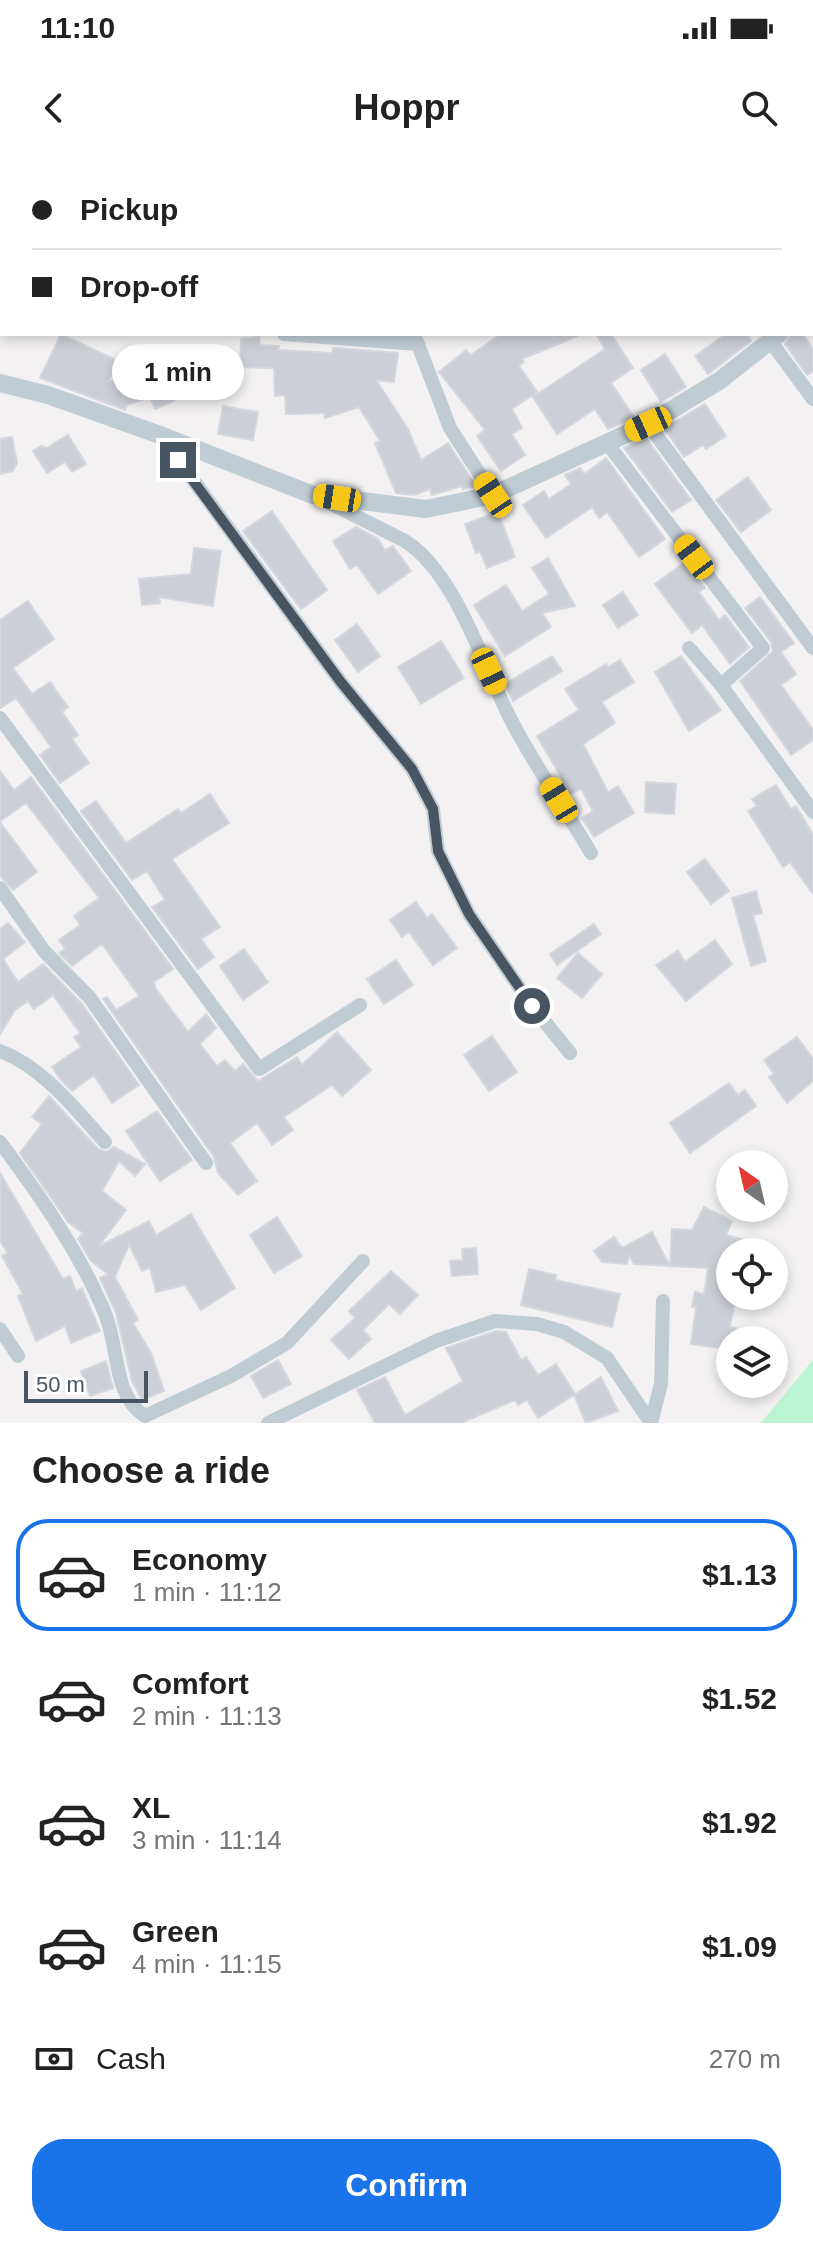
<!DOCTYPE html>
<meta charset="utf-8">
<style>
body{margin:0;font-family:Arial,sans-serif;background:#f2f2f2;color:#222;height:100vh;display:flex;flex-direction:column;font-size:30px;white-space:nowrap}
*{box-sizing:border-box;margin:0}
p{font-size:26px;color:#767676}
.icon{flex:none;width:44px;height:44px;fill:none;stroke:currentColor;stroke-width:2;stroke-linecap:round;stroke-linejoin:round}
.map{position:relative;height:1263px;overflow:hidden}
.side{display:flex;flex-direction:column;background:#fff;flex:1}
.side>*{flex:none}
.top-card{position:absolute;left:0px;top:0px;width:814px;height:176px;box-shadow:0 4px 12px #0003;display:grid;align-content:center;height:176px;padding:0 32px;background:#fff}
.needle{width:52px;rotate:326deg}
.fabs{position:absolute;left:716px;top:990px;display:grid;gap:16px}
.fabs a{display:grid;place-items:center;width:72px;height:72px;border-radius:50%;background:#fff;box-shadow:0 4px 12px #0003;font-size:40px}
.scale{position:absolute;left:24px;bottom:20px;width:124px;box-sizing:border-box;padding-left:8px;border:4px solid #465561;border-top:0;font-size:22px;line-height:28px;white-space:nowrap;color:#465561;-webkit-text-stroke:6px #fff;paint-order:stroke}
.end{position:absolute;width:36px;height:36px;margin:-18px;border:10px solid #465561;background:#fff;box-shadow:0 0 0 4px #fff}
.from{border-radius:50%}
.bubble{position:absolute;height:56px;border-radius:28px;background:#fff;box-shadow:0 4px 12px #0003;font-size:26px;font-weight:700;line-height:56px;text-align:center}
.car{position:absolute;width:24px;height:48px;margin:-24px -12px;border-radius:10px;box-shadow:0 0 6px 2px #0007;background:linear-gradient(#f5c518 24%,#345 0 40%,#f5c518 0 76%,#345 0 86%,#f5c518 0)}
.top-card b{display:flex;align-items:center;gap:28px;height:76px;font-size:30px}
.top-card b+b{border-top:2px solid #e0e0e0}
.top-card i{width:20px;height:20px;background:#222}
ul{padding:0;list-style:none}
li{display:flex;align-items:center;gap:24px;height:112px;margin:0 16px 12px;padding:0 16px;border:4px solid transparent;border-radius:32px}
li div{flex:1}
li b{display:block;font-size:30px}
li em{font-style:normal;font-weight:700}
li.active{border-color:#1a73e8}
li>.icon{width:72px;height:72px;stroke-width:1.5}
h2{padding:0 32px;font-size:36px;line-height:96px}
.pay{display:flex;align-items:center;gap:20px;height:88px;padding:0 32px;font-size:30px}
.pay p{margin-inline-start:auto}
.primary-button{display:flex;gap:16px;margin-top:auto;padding:16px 32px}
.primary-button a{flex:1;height:92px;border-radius:32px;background:#1a73e8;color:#fff;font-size:32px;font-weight:700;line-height:92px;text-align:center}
.status{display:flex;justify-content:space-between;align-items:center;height:56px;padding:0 40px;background:#fff;direction:ltr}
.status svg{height:22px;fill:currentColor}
header{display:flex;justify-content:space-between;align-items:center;height:104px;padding:0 32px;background:#fff;font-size:36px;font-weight:700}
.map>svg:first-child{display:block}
.green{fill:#bbf4d0}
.building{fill:#ccd0d6;stroke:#d4d7dd;stroke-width:2}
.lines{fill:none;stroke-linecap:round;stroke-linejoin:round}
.minor{stroke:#c0ccd4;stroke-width:14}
.tertiary{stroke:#c0ccd4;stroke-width:18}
.route{stroke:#465561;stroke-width:10}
</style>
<div class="status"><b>11:10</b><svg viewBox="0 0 49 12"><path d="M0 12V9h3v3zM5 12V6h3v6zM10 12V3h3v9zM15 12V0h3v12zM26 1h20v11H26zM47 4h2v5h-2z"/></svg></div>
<header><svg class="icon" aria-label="back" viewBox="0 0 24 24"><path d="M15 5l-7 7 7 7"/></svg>Hoppr<svg class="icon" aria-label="search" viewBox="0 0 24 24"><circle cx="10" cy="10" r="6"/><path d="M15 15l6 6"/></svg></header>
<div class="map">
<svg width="813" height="1263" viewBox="0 0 813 1263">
<rect width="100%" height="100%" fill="#f3f1f1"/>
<path class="green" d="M813,1200V1263H761Z"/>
<path class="building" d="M61,174L118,201L108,222L152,208L154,216L163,212L174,241L155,249L150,237L127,245L125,250L40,218Z
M501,174H582L522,199L524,202L519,206L537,232L512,249L522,268L512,274L525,295L501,311L477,276L485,270L439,212L466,190L471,195Z
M596,174H611L633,208L611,223L634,257L608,269L595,249L557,274L533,237L605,189Z
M726,174H747L751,181L708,214L695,196Z
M791,174H803L813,189V211L807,215L785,184Z
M259,177L260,185L279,186L278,190L332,193L333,188L398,193L394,222L376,220L408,269L421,300L448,283L476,326L463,329L462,326L432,335L430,329L414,335L396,333L375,283L380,281L359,247L325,258L324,253L286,254L285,235L275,236L274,208L240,207L241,179Z
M665,194L686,227L661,242L641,210Z
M705,244L726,276L706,289L703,285L684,297L664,268Z
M223,246L258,252L253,280L218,274Z
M68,275L86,304L72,312L65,302L47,313L33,291L41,286L47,288Z
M12,277L17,303L13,311L0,314V279Z
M646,278L691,340L672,352L624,288Z
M606,298L665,379L639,397L607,352L599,358L592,347L546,378L523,345L544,331L549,339L571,324L565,315L580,308L584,314Z
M748,317L771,350L741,372L716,340Z
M272,351L327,430L301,449L243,371Z
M498,352L515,397L487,408L480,391L476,393L465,364Z
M356,367L378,379L385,390L393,386L411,411L378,434L357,405L350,409L333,381Z
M194,388L221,391L213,446L159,437L160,443L142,445L139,419L191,414Z
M548,398L575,446L542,453L551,467L505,496L474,445L506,425L522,451L549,434L532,408Z
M685,402L705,428L699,432L719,460L725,455L749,487L730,504L702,465L692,473L655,424Z
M623,432L638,455L618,468L603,445Z
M760,437L794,483L781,492L796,514L781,525L813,570V580L791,595L740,521L773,491L771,482L745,448Z
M28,441L54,479L13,508L32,534L50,522L68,547L62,552L78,575L72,579L89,603L60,623L40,595L51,587L16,538L0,548V460Z
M357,464L380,496L358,512L335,480Z
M441,481L464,518L421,544L398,507Z
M552,496L562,511L513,541L505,524Z
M681,496L721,550L689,571L655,512Z
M620,500L634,522L602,542L615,563L583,584L608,632L618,626L634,653L594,677L582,658L593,651L581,629L571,634L537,576L579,550L565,529L606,504L608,507Z
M0,611L14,630L31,617L173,809L154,822L156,829L188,872L206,854L216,868L200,884L217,906L225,900L235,911L243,904L258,921L297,897L302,905L337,872L371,910L342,936L332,925L284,957L293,970L272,985L257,963L230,983L257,1021L238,1035L218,1013L214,997L103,839L107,837L116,850L139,836L102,784L72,806L59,793L65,789L59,780L80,765L74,756L99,738L26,643L0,661Z
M646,622L676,624L674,654L645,652Z
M776,625L791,649L796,646L813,675V734L790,702L783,707L748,651L757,646L752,639Z
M210,634L229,663L172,699L220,767L201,779L214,797L198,809L152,747L165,740L147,711L132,720L81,651L96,641L126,683L178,649L181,653Z
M0,662L37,712L13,730L0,716Z
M705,699L729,731L711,744L687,712Z
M756,731L762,753L753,755L766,801L751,806L732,738Z
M416,742L427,758L432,754L457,788L433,805L409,772L402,777L390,760Z
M8,763L25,782L3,799L18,822L43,804L82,844L139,925L112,943L94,915L72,931L61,920L52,907L81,887L74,877L80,873L53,835L34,849L28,841L15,850L0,874V769Z
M594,764L601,774L557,805L550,794Z
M715,780L732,804L686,841L656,805L678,791L685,802Z
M244,789L268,822L243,840L220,806Z
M578,793L602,814L582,838L557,818Z
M396,800L413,825L384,844L367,819Z
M492,876L517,912L489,931L464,895Z
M797,877L813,899V921L787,943L769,917L774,914L764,900Z
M729,923L738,935L745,930L756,946L690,993L670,963Z
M49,936L98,989L106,992L114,987L145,1004L135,1016L119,1001L102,1031L126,1050L99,1086L149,1061L156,1075L191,1054L235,1128L201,1150L185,1125L156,1132L150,1107L142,1111L129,1084L115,1117L138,1160L133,1163L151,1193L164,1231L142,1240L132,1221L116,1153L100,1118L108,1114L91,1101L78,1079L83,1073L68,1062L20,993L42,964L32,957Z
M157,951L192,1000L160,1021L126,971Z
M0,1013L63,1119L70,1116L76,1131L82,1128L100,1171L71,1183L65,1166L36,1181L18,1136L23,1134L2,1096L8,1093L0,1081Z
M704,1047L732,1061L726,1075L774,1088V1092H730V1136H736L730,1167L736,1168L730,1190L691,1184L696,1147H692L695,1132L704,1134L708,1108L634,1104L629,1095L627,1104L602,1102L594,1091L614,1077L622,1088L652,1072L670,1106L672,1069L692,1070Z
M277,1057L302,1096L274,1113L250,1075Z
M476,1088L478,1114L452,1116L450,1101L463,1100L462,1089Z
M529,1109L556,1115L555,1120L620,1134L612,1167L521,1145Z
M391,1111L418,1135L400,1154L389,1144L363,1170L371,1179L349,1199L331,1180L355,1158L349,1151Z
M496,1171L506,1172L521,1200L526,1197L538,1215L556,1204L575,1234L538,1258L527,1240L518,1245L515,1240L461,1263H375L357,1230L385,1217L405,1255L463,1221L446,1188Z
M278,1200L291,1224L263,1238L251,1216Z
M106,1201L113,1228L90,1236L81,1211Z
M601,1217L618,1251L586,1263L574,1235Z"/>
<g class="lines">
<path class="minor" d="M296,0V2
M458,2V0
M0,133L2,132
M284,174L418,184
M414,174L450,268L493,335
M771,182L813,239
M648,264L813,488
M161,276L340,521L412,609L433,649L438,691L469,754L532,846L570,893
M607,283L763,488L721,525
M322,339L405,381C456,413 484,508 511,560C535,606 565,649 591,693
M689,488L721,525L813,652
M0,558L259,909L360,845
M0,728L44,791L90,838L206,1003
M0,891C43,907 75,949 105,982
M0,982C40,1036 81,1094 106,1156C119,1189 113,1236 145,1256L231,1216L287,1183L363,1101
M0,1169L18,1196
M268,1263L436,1181L495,1161L537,1164L564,1172L607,1198L651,1263
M651,1263L661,1224L663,1141"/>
<path class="tertiary" d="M95,2L97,0
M0,98L2,97
M812,141L813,140
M0,223L48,235L160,275L313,335L426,349L493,335L648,264L719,221L779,174"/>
</g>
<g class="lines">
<path class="route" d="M178,300L340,521L412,609L433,649L438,691L469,754L532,846"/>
</g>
</svg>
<div class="fabs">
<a><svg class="needle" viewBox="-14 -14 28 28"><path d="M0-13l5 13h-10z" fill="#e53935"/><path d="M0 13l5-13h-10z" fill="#767676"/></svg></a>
<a><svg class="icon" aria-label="locate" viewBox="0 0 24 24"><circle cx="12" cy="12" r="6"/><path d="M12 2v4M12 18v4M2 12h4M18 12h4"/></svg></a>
<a><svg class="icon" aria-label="layers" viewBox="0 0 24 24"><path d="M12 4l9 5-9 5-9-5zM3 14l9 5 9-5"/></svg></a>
</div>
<div class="scale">50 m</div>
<i class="end from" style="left:532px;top:846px"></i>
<i class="end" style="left:178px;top:300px"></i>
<div class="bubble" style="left:112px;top:184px;width:132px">1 min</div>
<i class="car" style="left:648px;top:264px;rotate:246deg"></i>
<i class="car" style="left:493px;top:335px;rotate:327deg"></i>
<i class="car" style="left:337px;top:338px;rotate:279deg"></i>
<i class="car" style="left:694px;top:397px;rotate:323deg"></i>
<i class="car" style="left:489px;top:511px;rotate:155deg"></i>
<i class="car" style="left:559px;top:640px;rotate:329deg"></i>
<div class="top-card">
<b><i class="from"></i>Pickup</b>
<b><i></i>Drop-off</b>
</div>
</div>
<section class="side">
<h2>Choose a ride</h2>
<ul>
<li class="active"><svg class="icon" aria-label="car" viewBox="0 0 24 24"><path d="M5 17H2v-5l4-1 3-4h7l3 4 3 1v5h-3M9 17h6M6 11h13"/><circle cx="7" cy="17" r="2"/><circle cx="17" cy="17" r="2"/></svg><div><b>Economy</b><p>1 min · 11:12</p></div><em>$1.13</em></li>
<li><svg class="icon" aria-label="car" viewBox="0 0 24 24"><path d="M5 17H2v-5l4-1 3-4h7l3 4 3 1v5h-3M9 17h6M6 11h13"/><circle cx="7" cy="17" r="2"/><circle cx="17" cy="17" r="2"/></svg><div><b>Comfort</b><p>2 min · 11:13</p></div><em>$1.52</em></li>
<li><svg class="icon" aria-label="car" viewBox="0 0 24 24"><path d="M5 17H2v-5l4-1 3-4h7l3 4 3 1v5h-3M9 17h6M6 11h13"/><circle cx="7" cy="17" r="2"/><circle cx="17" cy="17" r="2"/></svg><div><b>XL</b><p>3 min · 11:14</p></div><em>$1.92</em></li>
<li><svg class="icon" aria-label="car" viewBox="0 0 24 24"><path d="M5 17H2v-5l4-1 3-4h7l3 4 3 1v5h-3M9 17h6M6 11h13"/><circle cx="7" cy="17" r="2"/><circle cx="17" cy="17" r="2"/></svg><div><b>Green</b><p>4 min · 11:15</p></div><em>$1.09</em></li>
</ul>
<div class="pay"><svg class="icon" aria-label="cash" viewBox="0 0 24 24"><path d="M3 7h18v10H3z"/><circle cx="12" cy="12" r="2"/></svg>Cash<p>270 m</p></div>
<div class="primary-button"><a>Confirm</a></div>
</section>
